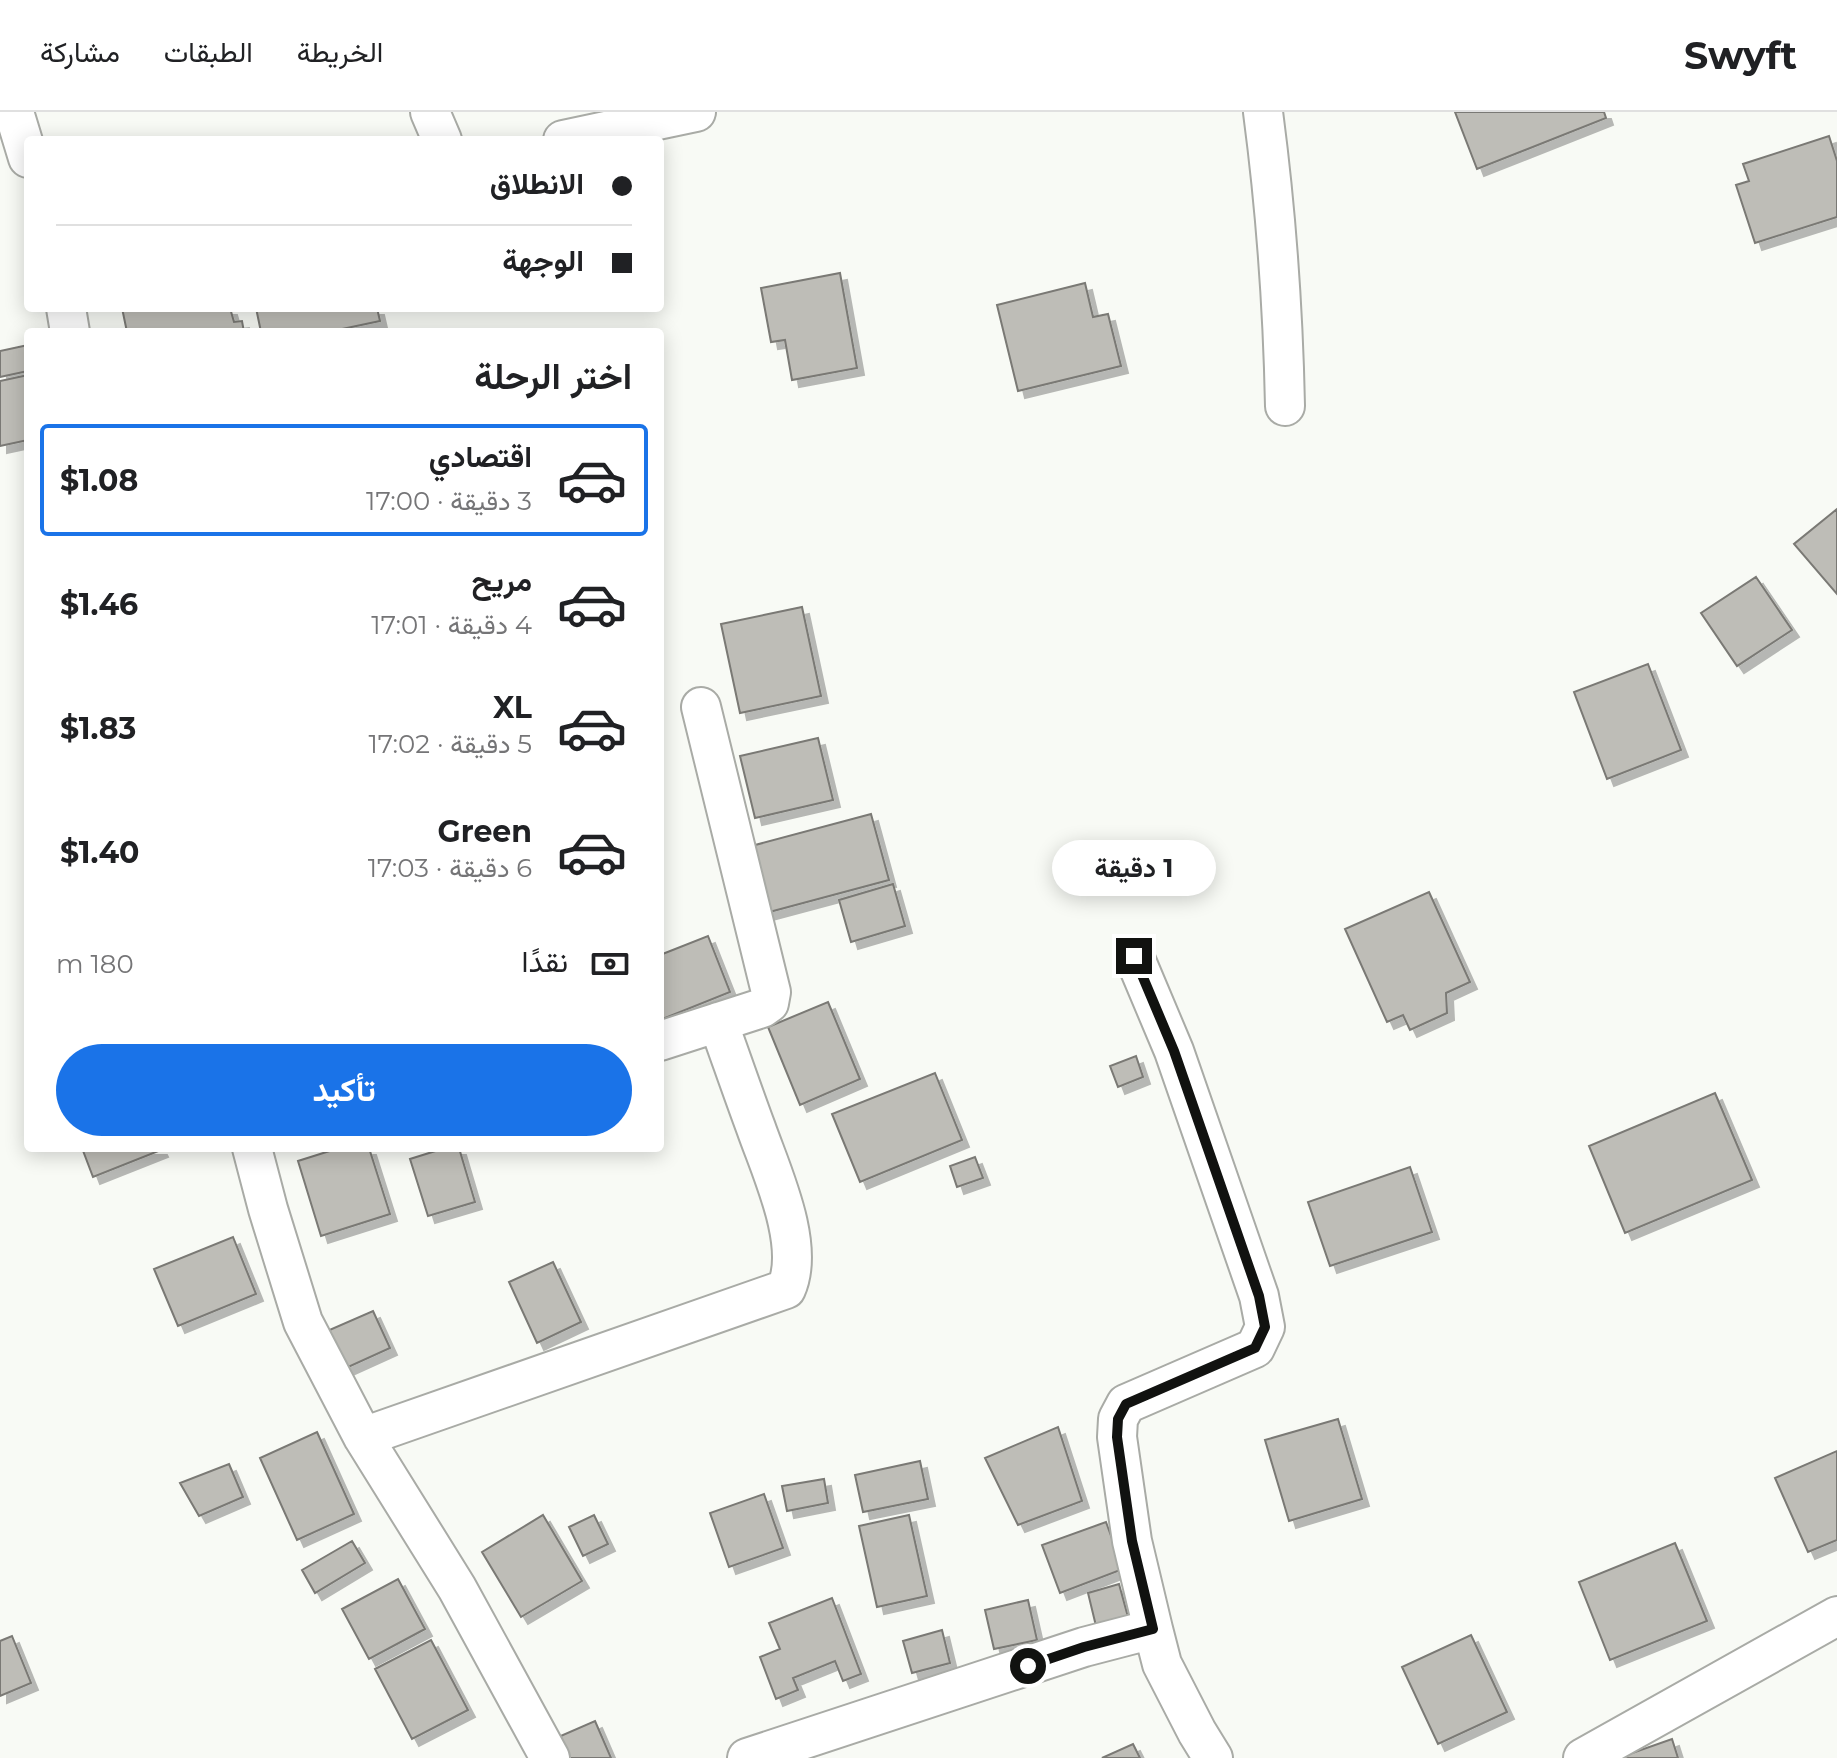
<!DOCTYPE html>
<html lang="ar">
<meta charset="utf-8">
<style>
body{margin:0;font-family:Montserrat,Vazirmatn,sans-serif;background:#f6f6f6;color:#202124;direction:rtl;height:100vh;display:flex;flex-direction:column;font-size:30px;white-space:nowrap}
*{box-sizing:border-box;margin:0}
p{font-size:26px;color:#757577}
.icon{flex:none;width:44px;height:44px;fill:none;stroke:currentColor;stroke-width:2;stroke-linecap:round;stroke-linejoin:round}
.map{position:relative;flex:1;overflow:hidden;direction:ltr}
.drawer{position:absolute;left:24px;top:216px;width:640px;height:824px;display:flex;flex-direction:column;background:#fff;border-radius:8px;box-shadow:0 4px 20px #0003;direction:rtl}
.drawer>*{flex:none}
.banner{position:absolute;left:24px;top:24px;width:640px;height:176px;border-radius:8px;box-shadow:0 4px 20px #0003;direction:rtl;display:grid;align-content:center;height:176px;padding:0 32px;background:#fff}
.end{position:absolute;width:36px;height:36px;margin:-18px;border:10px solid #111210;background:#fff;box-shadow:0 0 0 4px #fff}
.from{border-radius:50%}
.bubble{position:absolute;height:56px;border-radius:28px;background:#fff;box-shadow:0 4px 20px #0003;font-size:26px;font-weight:700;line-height:56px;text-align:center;direction:rtl}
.banner b{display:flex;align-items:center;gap:28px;height:76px;font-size:30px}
.banner b+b{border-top:2px solid #e0e0e0}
.banner i{width:20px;height:20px;background:#202124}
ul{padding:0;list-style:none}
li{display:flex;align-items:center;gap:24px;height:112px;margin:0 16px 12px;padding:0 16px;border:4px solid transparent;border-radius:8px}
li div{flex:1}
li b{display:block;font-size:30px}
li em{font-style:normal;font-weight:700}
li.current{border-color:#1a73e8}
li>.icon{width:72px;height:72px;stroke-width:1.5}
h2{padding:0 32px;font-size:36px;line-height:96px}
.pay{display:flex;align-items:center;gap:20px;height:88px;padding:0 32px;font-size:30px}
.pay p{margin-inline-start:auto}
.button{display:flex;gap:16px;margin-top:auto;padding:16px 32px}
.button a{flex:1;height:92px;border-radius:48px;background:#1a73e8;color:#fff;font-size:32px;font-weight:700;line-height:92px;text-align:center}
header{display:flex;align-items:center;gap:48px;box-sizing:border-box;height:112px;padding:0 40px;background:#fff;border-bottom:2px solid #e0e0e0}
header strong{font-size:38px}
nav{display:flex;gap:44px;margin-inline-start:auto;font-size:28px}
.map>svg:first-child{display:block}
.building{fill:#bebdb7;stroke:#7a7974;stroke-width:2;filter:url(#shadow)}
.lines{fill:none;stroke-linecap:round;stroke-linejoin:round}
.minor-casing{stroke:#a9aba6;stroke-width:42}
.minor{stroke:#fff;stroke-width:38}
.route{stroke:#111210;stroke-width:10}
</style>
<header>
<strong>Swyft</strong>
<nav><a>الخريطة</a><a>الطبقات</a><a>مشاركة</a></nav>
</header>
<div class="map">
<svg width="1837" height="1646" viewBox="0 0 1837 1646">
<defs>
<filter id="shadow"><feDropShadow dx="7" dy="7" stdDeviation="0" flood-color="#0004"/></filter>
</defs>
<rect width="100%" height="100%" fill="#f8faf5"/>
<path class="building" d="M1455,0H1604L1606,6L1477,57Z
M1829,24L1837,49V105L1755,131L1736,73L1749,69L1743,52Z
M840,161L857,256L792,268L785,228L771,230L761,176Z
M1085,171L1093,205L1108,202L1121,254L1018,279L997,193Z
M122,196H230L234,210L242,209L244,220H127Z
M256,196H377L380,209L328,220H261Z
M28,233V259L0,265V239Z
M28,263V328L0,334V269Z
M1837,397V482L1794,432Z
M1756,465L1792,518L1737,554L1701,501Z
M802,495L821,584L740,601L721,512Z
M1648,552L1681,638L1607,667L1574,580Z
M818,626L833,688L755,706L740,644Z
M871,702L889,768L762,802L744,736Z
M893,772L905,814L851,830L839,788Z
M1429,780L1470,870L1446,881L1447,901L1410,918L1403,903L1387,910L1345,817Z
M708,824L730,880L660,908V843Z
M828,890L860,967L800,993L768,915Z
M1136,944L1143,965L1118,975L1110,954Z
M935,961L962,1028L860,1070L832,1002Z
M1715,981L1752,1068L1625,1121L1589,1034Z
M82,1036H160L161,1038L93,1065Z
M339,1036H369L390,1102L321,1124L298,1049Z
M445,1036H459L475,1090L428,1104L410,1047Z
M975,1045L983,1066L957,1075L950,1054Z
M1410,1055L1432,1120L1330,1154L1308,1090Z
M233,1125L256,1182L178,1214L154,1157Z
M553,1150L581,1210L537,1231L509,1170Z
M373,1199L390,1236L335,1261L318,1223Z
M1338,1307L1362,1387L1289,1409L1265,1328Z
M1058,1315L1082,1389L1018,1413L985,1346Z
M317,1320L354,1402L297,1428L260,1346Z
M1837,1339V1428L1808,1440L1775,1366Z
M920,1349L928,1387L863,1400L855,1363Z
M229,1352L243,1385L199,1404L180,1371Z
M824,1367L828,1391L787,1399L782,1374Z
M764,1382L783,1436L729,1455L710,1401Z
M543,1403L582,1469L521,1505L482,1440Z
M594,1403L608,1432L583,1444L569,1415Z
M909,1403L927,1484L877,1495L859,1414Z
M1106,1410L1123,1457L1060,1481L1042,1433Z
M352,1429L365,1451L315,1481L302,1458Z
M1675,1431L1707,1509L1610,1548L1579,1470Z
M398,1467L425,1517L369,1547L342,1497Z
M1119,1472L1128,1505L1096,1514L1088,1481Z
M832,1486L861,1562L843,1569L835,1549L793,1566L798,1578L776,1587L760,1545L780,1537L769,1511Z
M1028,1488L1037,1528L994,1537L985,1498Z
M942,1518L950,1551L912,1561L903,1529Z
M1471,1523L1507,1600L1438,1632L1402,1555Z
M12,1524L31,1571L0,1584V1529Z
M431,1528L468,1598L412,1627L375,1557Z
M595,1609L611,1646H565L556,1626Z
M1672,1627L1678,1646H1618Z
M1133,1632L1140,1646H1102Z"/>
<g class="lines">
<defs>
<path id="minor" d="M14,0L28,46
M430,0L442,28
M1263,0C1276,98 1283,196 1285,294
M563,28L696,0
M66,196L70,220
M1134,844L1174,939L1259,1184L1265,1215L1255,1236L1126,1292L1118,1307L1117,1325L1132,1429L1153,1517
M660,929L762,896L769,891L771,880L701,595
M252,1036L268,1097L303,1210L363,1325L457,1476L550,1646
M363,1325L786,1177C806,1133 771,1059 756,1016C743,981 731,946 718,910
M747,1646L1084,1535L1153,1517L1162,1552L1197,1620L1213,1646
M1583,1646L1837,1504"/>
</defs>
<use href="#minor" class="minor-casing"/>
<use href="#minor" class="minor"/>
</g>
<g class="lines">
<path class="route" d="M1028,1554L1084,1535L1153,1517L1132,1429L1117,1325L1118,1307L1126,1292L1255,1236L1265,1215L1259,1184L1174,939L1134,844"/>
</g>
</svg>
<i class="end from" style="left:1028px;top:1554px"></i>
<i class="end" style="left:1134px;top:844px"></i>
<div class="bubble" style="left:1052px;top:728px;width:164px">1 دقيقة</div>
<div class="banner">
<b><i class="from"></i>الانطلاق</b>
<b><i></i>الوجهة</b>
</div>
<section class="drawer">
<h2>اختر الرحلة</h2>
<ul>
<li class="current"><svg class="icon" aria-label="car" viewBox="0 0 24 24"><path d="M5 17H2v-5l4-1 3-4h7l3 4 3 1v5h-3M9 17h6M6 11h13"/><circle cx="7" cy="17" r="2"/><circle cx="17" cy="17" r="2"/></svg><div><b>اقتصادي</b><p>3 دقيقة · 17:00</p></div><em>$1.08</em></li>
<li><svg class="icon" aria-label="car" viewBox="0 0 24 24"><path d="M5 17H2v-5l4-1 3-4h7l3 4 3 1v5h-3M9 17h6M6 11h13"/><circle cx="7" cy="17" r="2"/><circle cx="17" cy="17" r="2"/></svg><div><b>مريح</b><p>4 دقيقة · 17:01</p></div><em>$1.46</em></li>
<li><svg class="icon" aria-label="car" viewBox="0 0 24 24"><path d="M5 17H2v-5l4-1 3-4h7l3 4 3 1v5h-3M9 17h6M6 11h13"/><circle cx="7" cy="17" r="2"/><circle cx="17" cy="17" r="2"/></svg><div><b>XL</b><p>5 دقيقة · 17:02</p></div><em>$1.83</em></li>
<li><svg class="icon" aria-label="car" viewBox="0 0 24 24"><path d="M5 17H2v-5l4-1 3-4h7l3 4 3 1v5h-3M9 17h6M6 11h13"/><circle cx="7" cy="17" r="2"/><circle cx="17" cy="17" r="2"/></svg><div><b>Green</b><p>6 دقيقة · 17:03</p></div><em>$1.40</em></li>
</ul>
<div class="pay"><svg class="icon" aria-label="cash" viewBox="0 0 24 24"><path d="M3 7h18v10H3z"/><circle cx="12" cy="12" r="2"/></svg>نقدًا<p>180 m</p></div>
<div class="button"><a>تأكيد</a></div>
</section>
</div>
